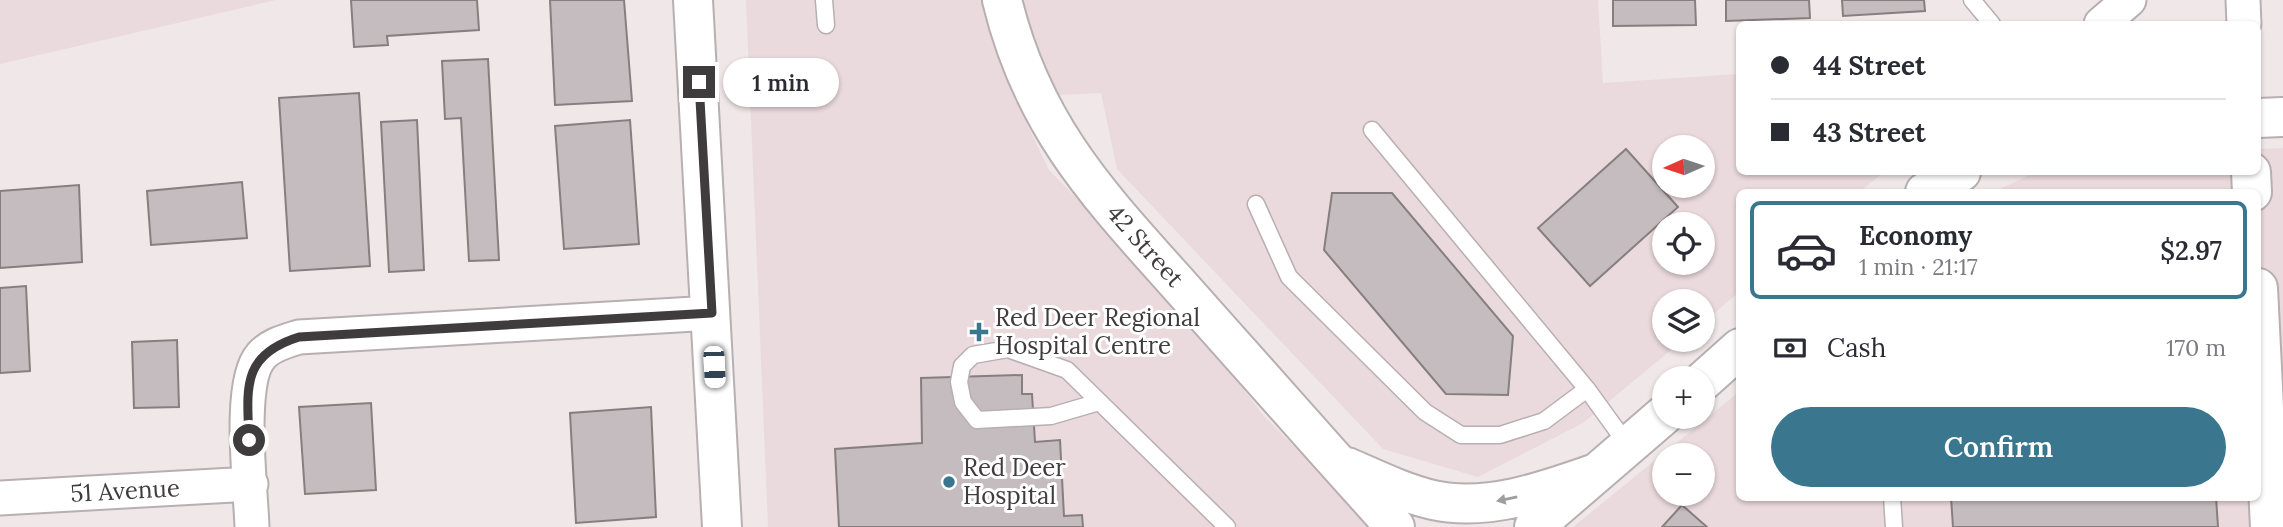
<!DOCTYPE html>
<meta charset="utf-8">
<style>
body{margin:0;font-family:Lora,serif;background:#f2f2f3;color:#2b2b33;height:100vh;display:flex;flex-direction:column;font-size:26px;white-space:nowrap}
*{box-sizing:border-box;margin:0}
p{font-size:23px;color:#7c7c81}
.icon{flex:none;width:38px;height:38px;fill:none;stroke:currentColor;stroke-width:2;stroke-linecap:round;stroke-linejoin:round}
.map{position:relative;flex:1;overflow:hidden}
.details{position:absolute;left:1736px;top:189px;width:525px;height:312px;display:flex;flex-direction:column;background:#fff;border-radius:10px;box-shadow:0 2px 5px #0004}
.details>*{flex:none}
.hud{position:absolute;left:1736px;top:21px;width:525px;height:154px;border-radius:10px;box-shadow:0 2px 5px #0004;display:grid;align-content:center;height:154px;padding:0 35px;background:#fff}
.needle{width:46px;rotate:267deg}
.buttons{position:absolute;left:1652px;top:135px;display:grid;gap:14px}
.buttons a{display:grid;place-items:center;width:63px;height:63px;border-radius:50%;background:#fff;box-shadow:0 2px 5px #0004;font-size:35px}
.end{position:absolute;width:32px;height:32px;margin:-16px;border:9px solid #3f3c3d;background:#fff;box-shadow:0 0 0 4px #fff}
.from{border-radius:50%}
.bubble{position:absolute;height:49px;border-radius:24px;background:#fff;box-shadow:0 2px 5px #0004;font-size:23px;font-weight:600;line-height:49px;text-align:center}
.car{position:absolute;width:21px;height:42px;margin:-21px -10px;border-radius:9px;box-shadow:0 0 5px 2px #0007;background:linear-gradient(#fff 24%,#345 0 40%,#fff 0 76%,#345 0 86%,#fff 0)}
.hud b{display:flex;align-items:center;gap:24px;height:66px;font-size:26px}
.hud b+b{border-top:2px solid #e1e1e2}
.hud i{width:18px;height:18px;background:#2b2b33}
ul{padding:12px 0 0;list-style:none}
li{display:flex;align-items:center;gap:21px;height:98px;margin:0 14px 10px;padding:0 21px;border:4px solid #e1e1e2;border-radius:10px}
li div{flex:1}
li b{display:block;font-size:26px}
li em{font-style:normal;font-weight:600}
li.selected{border-color:#3a768d}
li>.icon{width:63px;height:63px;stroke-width:1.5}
.pay{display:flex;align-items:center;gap:18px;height:77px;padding:0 35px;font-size:26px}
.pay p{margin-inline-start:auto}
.cta{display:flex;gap:14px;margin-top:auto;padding:14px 35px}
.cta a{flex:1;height:80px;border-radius:42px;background:#3a768d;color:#fff;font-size:28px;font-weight:600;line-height:80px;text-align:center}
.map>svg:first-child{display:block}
.built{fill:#ead9dd;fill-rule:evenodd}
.building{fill:#c4bcbe;stroke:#867f80;stroke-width:2}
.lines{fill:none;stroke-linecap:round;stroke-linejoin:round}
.service-casing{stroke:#b7afb1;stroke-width:19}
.minor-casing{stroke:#b7afb1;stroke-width:37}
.tertiary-casing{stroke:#b7afb1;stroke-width:42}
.service{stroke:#fff;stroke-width:16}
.minor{stroke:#fff;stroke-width:33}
.tertiary{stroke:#fff;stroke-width:38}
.oneway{fill:#9f9e9e}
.route{stroke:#3f3c3d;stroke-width:9}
.poi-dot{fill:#3a768d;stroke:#fff;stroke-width:2.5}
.labels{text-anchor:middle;stroke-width:6;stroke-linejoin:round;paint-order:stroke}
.street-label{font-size:24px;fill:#3f3c3d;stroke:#fff}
.poi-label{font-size:24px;fill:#3f3c3d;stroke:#fff;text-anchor:start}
</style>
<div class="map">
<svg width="2283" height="527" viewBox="0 0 2283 527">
<rect width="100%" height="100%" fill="#f0e7e9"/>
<path class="built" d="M0,0H276L0,64Z
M746,0H1598L1603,83L1739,74L1740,172H1884L1859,192H1740L1739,292L1703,323V301H1664V340H1683L1583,423L1478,477L1383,449L1117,169L1101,93L1014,97L1049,170L1176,301L1263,415L1375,527H768ZM1664,147H1703V186H1664ZM1664,224H1703V262H1664Z
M2283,148V527H1573L1739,392L1740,497H2258V192H1993L2036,172H2258V149ZM1664,455H1703V494H1664Z"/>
<path class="building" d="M351,0H477L479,30L387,36L388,45L354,47Z
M550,0H624L632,101L555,105Z
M1613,0H1695L1696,25L1613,26Z
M1726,0H1809L1810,18L1726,21Z
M1842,0H1924L1925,11L1843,16Z
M488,59L499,260L469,261L461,118L445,119L442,61Z
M359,93L370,266L290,271L279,98Z
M417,120L424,270L389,272L381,122Z
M630,120L639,244L564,249L555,126Z
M1626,149L1678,207L1590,286L1538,228Z
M242,182L247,238L151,245L147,191Z
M79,185L82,262L0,268V191Z
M1332,193H1392L1513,336L1508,395L1446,394L1324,250Z
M26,286L30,371L0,373V288Z
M177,340L179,407L134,408L132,342Z
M1022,375V394H1032L1035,442L1060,440L1064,516L1082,515L1083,527H839L835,449L922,443L921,378Z
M371,403L376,490L305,494L299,407Z
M651,407L656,517L576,523L570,413Z
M1951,497H2216L2218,527H1953Z
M1682,505L1707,527H1662Z"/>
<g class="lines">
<defs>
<path id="service" d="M824,0L826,25
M1972,0L1992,24
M1372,130L1587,389L1629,447
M1256,204L1289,277L1425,412L1461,435H1500L1544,421L1587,389
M1099,402L1051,416L977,420L963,402L959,382L962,366L973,355L1008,349L1067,370L1227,527
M1892,497L1894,527"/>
<path id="minor" d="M2243,0L2244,24
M2101,24L2129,0
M0,498L251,484
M252,527C251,490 237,383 261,356C270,345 286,341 299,337L712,313"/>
<path id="tertiary" d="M693,0L722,527
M1002,0C1036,140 1113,209 1204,313C1267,384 1331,456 1395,527
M2258,118L2283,117
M2251,172L2252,192
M1925,192L1961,172
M2258,288L2270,527
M1703,381L1740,348
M1347,467C1375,479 1403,493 1433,500C1487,512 1545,491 1596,473
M1534,527L1664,415"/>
</defs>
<use href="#service" class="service-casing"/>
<use href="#minor" class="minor-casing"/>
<use href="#tertiary" class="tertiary-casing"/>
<use href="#service" class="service"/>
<use href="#minor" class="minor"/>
<use href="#tertiary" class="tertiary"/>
</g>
<defs><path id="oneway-solid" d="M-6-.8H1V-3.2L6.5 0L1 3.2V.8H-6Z" transform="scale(1.75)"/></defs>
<use class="oneway" href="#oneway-solid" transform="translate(1507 499) rotate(168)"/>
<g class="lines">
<path class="route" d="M249,440C247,388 241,355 299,337L712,313L699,82"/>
</g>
<g class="poi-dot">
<path d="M975.5 321.5h7v7h7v7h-7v7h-7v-7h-7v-7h7z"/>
<circle cx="949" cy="482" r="7"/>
</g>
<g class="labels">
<g class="street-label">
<text transform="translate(1145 246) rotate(48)" y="8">42 Street</text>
<text transform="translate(125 491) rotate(-3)" y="8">51 Avenue</text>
</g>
<g class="poi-label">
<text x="995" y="326">Red Deer Regional<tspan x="995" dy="28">Hospital Centre</tspan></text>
<text x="963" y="476">Red Deer<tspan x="963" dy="28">Hospital</tspan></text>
</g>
</g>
</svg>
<div class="buttons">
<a><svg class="needle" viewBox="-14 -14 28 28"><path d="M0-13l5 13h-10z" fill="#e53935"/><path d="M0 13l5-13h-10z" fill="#7c7c81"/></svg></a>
<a><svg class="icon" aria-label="locate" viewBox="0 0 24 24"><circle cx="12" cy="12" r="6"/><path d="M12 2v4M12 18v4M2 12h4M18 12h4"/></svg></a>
<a><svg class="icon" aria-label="layers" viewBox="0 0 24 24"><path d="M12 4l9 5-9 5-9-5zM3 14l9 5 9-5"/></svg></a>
<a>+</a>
<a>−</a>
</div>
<i class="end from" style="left:249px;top:440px"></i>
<i class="end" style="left:699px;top:82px"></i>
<div class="bubble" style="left:723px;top:58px;width:116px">1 min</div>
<i class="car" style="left:714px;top:367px;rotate:177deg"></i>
<div class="hud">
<b><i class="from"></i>44 Street</b>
<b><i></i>43 Street</b>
</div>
<section class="details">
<ul>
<li class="selected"><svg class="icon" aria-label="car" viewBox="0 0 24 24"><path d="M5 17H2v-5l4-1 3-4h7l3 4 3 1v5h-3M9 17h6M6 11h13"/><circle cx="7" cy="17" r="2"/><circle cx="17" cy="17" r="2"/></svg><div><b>Economy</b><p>1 min · 21:17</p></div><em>$2.97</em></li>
</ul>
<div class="pay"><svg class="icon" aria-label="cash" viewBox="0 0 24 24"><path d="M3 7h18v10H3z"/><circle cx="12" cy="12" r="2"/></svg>Cash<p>170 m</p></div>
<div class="cta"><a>Confirm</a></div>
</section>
</div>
